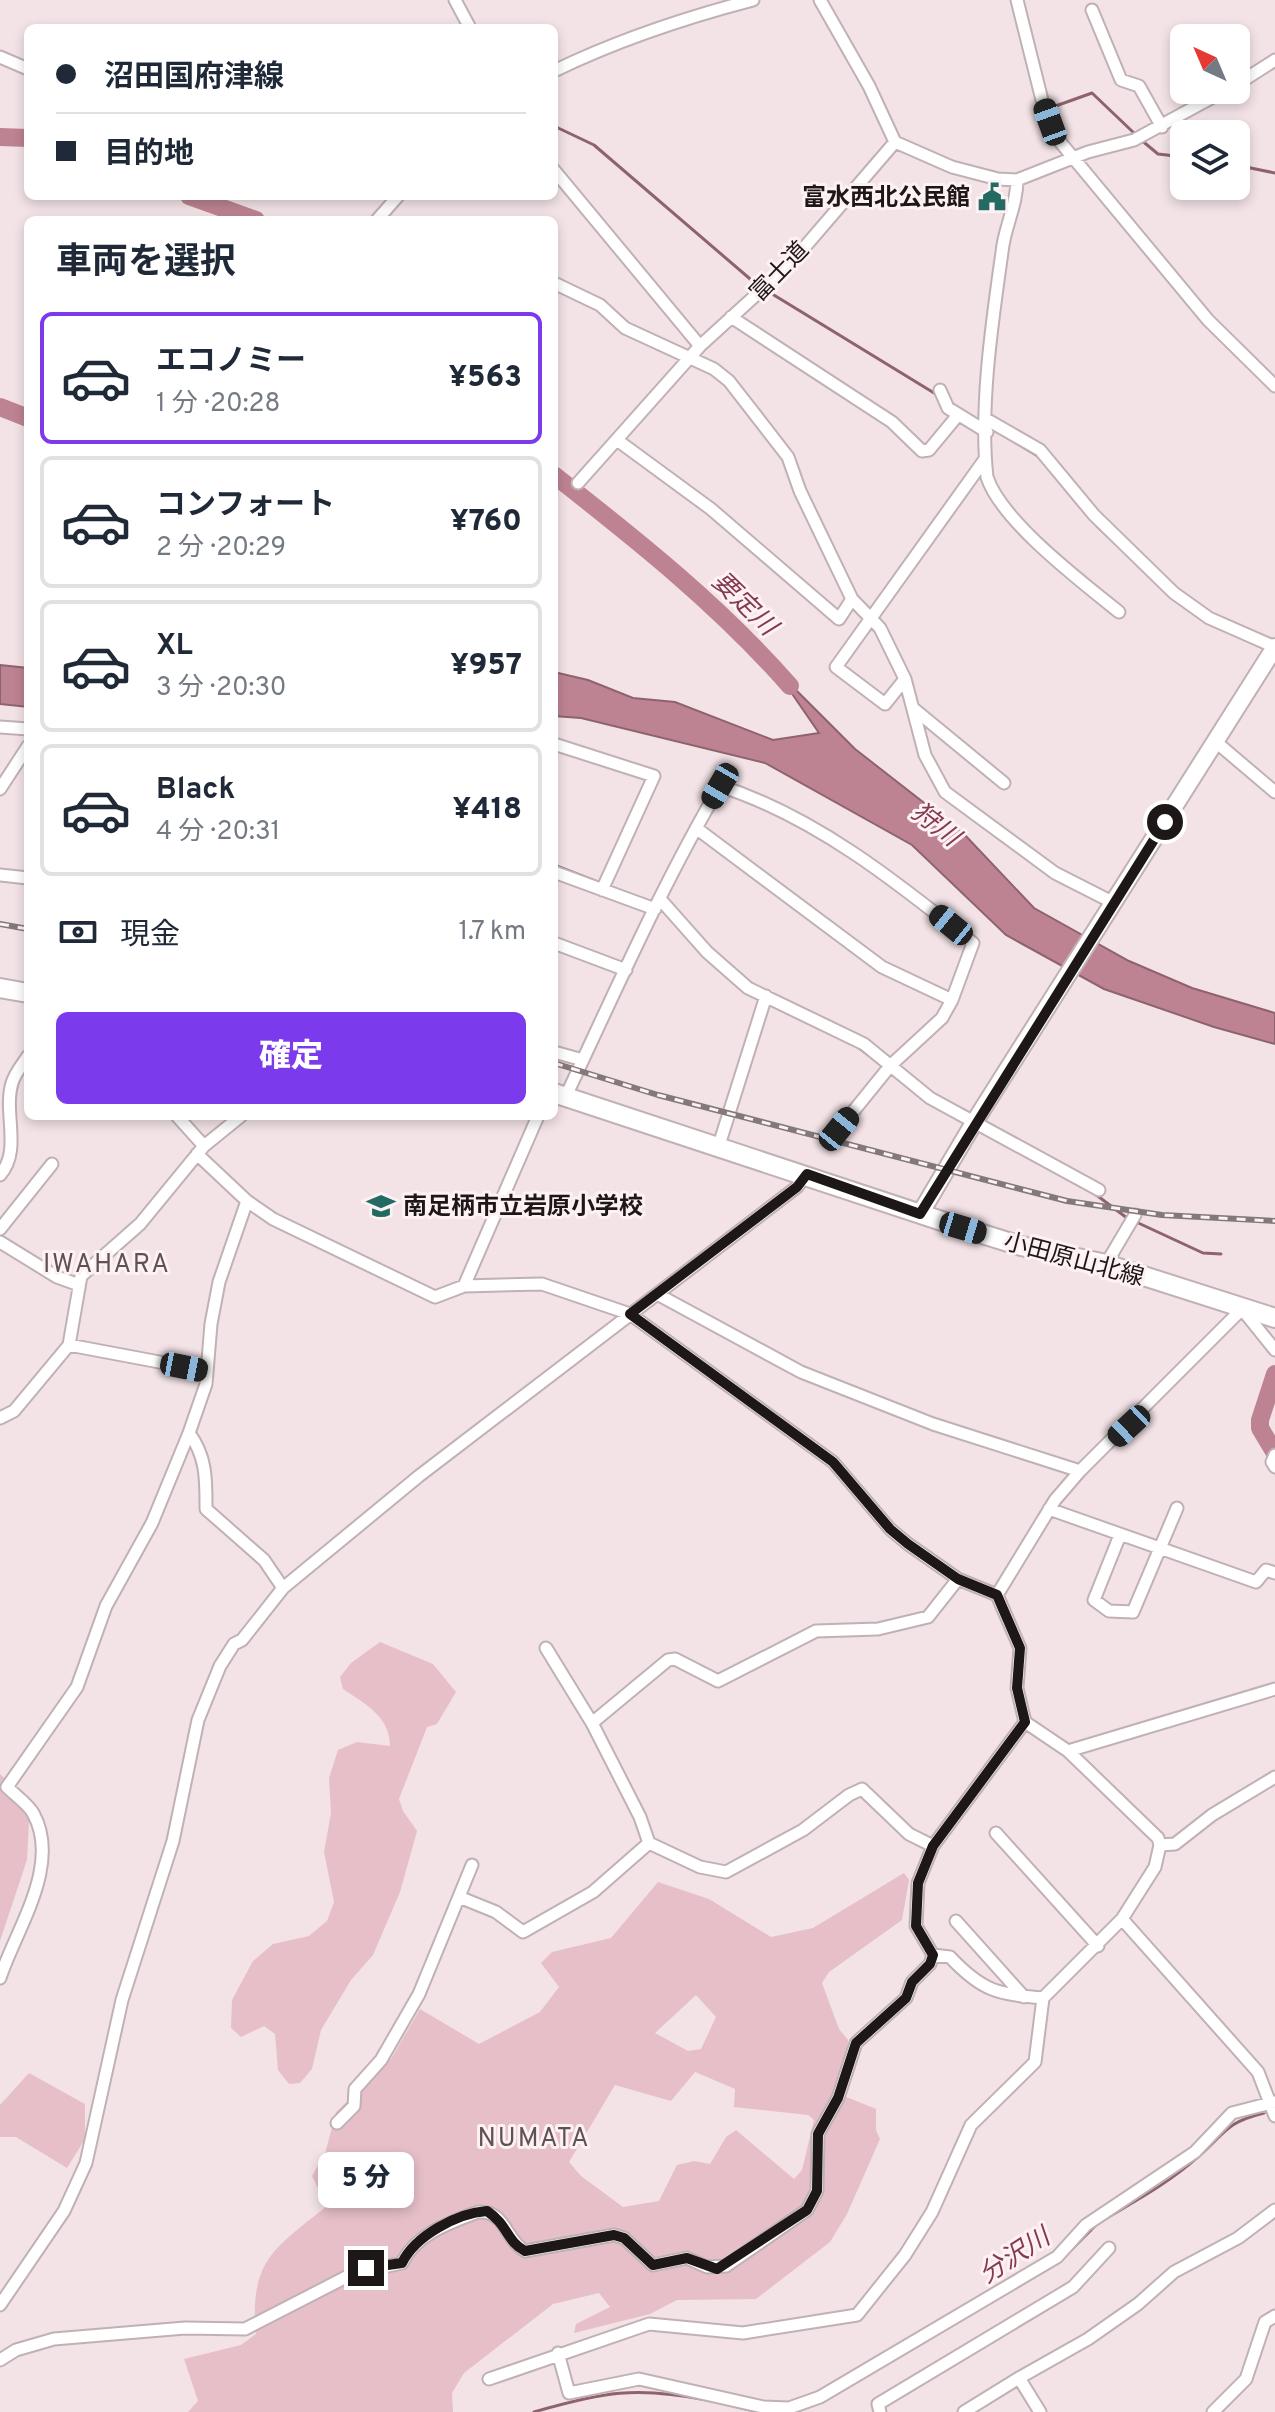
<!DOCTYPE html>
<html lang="ja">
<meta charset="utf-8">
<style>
body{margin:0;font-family:Overpass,"Noto Sans JP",sans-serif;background:#f2f2f3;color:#1f2937;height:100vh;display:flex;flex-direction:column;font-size:30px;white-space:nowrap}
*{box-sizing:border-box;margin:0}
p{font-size:26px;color:#747a83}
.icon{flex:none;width:44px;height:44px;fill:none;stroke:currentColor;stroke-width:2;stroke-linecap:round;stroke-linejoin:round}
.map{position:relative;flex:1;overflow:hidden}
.side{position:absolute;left:24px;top:216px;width:534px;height:904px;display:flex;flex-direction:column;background:#fff;border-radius:12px;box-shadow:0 4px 12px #0003}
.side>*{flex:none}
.banner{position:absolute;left:24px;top:24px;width:534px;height:176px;border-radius:12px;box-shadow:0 4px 12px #0003;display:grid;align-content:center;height:176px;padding:0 32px;background:#fff}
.needle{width:52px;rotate:316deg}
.tools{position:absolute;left:1170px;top:24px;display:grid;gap:16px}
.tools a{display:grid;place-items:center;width:80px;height:80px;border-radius:12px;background:#fff;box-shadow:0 4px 12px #0003;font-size:40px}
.end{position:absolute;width:36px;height:36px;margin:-18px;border:10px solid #1d1718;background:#fff;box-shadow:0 0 0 4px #fff}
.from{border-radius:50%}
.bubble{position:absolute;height:56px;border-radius:12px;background:#fff;box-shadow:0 4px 12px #0003;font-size:26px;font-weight:800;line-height:56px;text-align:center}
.car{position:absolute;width:24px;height:48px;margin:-24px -12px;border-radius:10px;box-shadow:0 0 6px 2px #0007;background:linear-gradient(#222 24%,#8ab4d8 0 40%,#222 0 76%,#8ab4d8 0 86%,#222 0)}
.banner b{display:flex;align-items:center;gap:28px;height:76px;font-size:30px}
.banner b+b{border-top:2px solid #e0e1e3}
.banner i{width:20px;height:20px;background:#1f2937}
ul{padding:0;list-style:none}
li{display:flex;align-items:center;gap:24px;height:132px;margin:0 16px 12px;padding:0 16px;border:4px solid #e0e1e3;border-radius:12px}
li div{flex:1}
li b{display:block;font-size:30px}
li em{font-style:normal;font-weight:800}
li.current{border-color:#7c3aed}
li>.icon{width:72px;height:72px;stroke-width:1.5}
h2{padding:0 32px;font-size:36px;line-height:96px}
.pay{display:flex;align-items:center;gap:20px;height:88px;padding:0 32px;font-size:30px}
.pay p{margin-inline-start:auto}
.action{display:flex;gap:16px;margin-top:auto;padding:16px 32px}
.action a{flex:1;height:92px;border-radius:12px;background:#7c3aed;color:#fff;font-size:32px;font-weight:800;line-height:92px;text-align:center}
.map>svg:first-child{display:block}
.green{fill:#e6bfc8;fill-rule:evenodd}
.water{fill:#be8392;stroke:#8e636d;stroke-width:2}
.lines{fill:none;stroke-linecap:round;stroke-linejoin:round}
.stream{stroke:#8e636d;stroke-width:3}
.river{stroke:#be8392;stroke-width:18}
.minor-casing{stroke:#c0b1b4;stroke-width:15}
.secondary-casing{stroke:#c0b1b4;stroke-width:20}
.primary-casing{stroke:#c0b1b4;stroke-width:22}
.minor{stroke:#fff;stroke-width:11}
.secondary{stroke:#fff;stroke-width:16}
.primary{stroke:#fff;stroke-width:18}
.rail-casing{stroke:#83787a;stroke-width:6}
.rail{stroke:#fef1f4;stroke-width:3;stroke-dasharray:9;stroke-linecap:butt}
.route{stroke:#1d1718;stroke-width:10}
.labels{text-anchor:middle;stroke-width:6;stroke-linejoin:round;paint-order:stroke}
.poi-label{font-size:24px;font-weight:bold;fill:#1d1718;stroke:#fef1f4;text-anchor:end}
.street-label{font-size:24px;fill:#1d1718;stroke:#fef1f4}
.water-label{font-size:26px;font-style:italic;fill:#843a51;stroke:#fef1f4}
.neighbourhood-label{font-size:26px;letter-spacing:2px;fill:#5f5255;stroke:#fef1f4}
</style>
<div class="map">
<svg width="1275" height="2412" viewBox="0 0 1275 2412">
<rect width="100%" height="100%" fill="#f3e3e6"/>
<path class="green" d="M380,1642L433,1664L456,1692L437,1724L427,1727L399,1799L403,1811L417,1831L400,1892L373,1955L351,1980L321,2030L312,2069L300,2083L289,2084L278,2070L275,2034L264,2026L241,2037L231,2028L232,2000L253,1961L273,1944L309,1936L327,1921L334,1902L324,1852L331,1813L329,1778L338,1750L357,1742L390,1746C390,1716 365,1704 343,1689L340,1677L351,1663Z
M0,1774L30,1801L27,1860L0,1941Z
M904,1873L909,1880L902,1920L829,1972L822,1983L839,2029L848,2040L844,2096L876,2109V2130L880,2139L847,2214L830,2242L756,2299L677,2300L650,2314L574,2333L576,2324L610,2307L599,2293L553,2304L464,2373L452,2393L453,2412H188L198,2401L184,2359L241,2345L256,2334C249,2260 275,2248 327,2206L312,2176L325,2154L336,2112L391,2059L420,2009L479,2044L540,2012L559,1987L541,1963L552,1952L611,1938L658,1882L709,1899L771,1937L813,1928ZM696,1995L716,2017L701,2049L688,2051L655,2033ZM695,2072L735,2089L734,2107L808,2115L814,2120L802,2170L794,2179L736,2130L726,2137L710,2164L694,2161L677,2165L659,2201L623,2207L581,2176L569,2162L615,2085L671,2101Z
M29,2073L85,2104V2139L67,2168L16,2137H0V2105Z"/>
<path class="water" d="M0,665L28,668V707L0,704Z
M775,669L855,749L964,834L1034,908L1129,961L1192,988L1275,1013V1044L1214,1027L1104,989L1006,935L912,845L765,763L581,718L554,716V672L588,680L633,698L675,702L773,740L819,733Z"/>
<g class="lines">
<path class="stream" d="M1050,108L1092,93L1135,134
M554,126L594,145L756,284L939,396
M1140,139L1158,154L1184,157
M1236,165L1275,173
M1000,433L1041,458
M1097,526L1179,603
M1208,623L1263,648
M554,865L618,890
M858,1047L884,1067
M976,1129L1082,1187
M1095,1194L1127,1218
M1134,1221L1203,1253L1221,1254
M1105,2219C1137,2200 1170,2182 1198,2157C1226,2133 1224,2123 1264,2113
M1067,2254L1098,2223
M734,2406L750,2410
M534,2412C603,2392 636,2386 707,2400"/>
<path class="river" d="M0,137L28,138
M189,196L256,220
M0,407L28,418
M554,475C637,540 720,606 790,686
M1275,1374L1260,1420V1428L1275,1453"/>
<defs>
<path id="minor" d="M455,0L470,28
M820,0L869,86L895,142
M1017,0L1043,104L1061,143L1208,320L1275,386
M1092,10L1121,80L1139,86L1162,127
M0,57L28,69
M554,71C618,40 684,18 753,0
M1236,85L1275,60
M554,170L700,346
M1017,180C1017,203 1007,222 1003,245C993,316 979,406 987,477C1001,521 1082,582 1119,612
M377,220L398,196
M554,283L600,305L625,328L714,369L729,381L788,457L800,491L852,599L880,628L905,679L925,755L945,792L1055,873L1112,902
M731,317L892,422L922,451L929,450L958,415
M940,390L948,408L987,432
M986,419L1040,450L1094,515L1174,593L1209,618L1275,647
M617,440L711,509L839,619L852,599
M578,483L700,346L791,263L895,142L952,167L998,179L1017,180L1088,152L1134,140L1226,90
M905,679L885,704L836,667L985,459
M914,709L1004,783
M0,727L28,729
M1216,742L1275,792
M554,744L654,776L602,890
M0,789L28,746
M554,872L655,909
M0,875L28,878
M660,899L707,952L748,988L864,1044L930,1098L1099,1190
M554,943L626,970
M554,1052L583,1060
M566,1096C615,992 662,885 720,786C814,816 897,882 973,943L952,1000L882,967L696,828
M177,1116L204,1146
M839,1129L890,1066L942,1018L952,1000
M719,1145L766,996
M197,1154L247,1201L273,1219L435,1297L464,1286L542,1284L630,1314L833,1462L890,1529L908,1544L958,1579L997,1595L1020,1648L1017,1688L1025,1722L933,1846L918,1883L916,1926L933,1955
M0,1175C22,1150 3,1113 12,1083C15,1073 22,1065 28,1056
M0,1229L52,1164
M0,1242L57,1277L79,1285
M1106,1264L1135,1215
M464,1286L538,1116
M657,1294L801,1372L933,1424L1080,1471
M69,1345L207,1371
M0,1418L14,1411L69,1345L81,1276L140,1224L204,1146L241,1116
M189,1433C207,1457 206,1481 206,1509L264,1560L283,1588
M1275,1455L1272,1462L1275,1467
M1049,1509L1256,1582L1266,1570L1275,1573
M1120,1535L1094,1600L1109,1611L1133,1612L1177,1508
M997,1595L1055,1500L1080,1471L1242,1309L1275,1350
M546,1648L592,1723
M1068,1751L1275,1689
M996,1833L1098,1946
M1160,1845L1175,1844L1212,1815L1275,1777
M933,1846L909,1834L862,1789L849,1795L803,1830L726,1872L700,1867L649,1843L640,1817L592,1723L668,1660L675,1659L718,1681L816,1631L878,1629L928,1617L958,1579
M459,1897L496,1912L523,1932L593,1892L649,1843
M1122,1919L1258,2072L1275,2116
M956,1921L1024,1997
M933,1955L950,1957C983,1992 998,1994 1043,1998
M0,1978C16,1929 62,1865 33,1813C28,1804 15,1795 7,1787L77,1687L106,1606L152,1523L189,1433L206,1384L211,1324L219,1282L247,1201
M337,2123L354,2106L355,2089L381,2060L419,1994L472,1865
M0,2305L64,2211L86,2163L122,2000L173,1841L198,1720L220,1666L234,1644L242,1640L283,1588L419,1476L797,1187L807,1174
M558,2353L569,2393L639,2379L763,2407L789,2408L820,2397L1057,2257L1086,2225L1195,2152L1232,2113L1275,2102
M0,2360L16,2350L54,2339L185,2328L245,2329L354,2273L402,2263C416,2234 449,2223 478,2212C506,2210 505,2240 525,2251L614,2235L624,2238L653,2265L687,2258L707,2267L726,2266L807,2210L817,2191L818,2134L838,2098L856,2043L906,1998L912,1982L930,1964L933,1955
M489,2379L649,2324L743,2333L857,2315L905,2255L932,2212L971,2125L1035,2062L1043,1998L1122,1919L1155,1867L1160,1845L1158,1838L1068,1751L1025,1722
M880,2412L878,2404L1073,2287L1109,2248
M964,2412L1019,2378
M1040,2412L1019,2378L1088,2339L1138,2304L1174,2272L1238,2238L1275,2210
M1213,2412L1246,2379L1265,2322L1275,2316"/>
<path id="secondary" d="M920,1214L975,1121L1275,647"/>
<path id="primary" d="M0,988L28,993
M554,1093L963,1228L1021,1246L1106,1264L1275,1318"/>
</defs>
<use href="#minor" class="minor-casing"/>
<use href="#secondary" class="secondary-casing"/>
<use href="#primary" class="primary-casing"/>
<use href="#minor" class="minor"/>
<use href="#secondary" class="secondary"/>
<use href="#primary" class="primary"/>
<defs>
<path id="rail" d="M0,924L28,929
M554,1063L658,1095L1067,1201L1162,1215L1275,1221"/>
</defs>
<use href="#rail" class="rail-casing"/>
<use href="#rail" class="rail"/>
</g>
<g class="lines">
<path class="route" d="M366,2268L402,2263C415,2236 457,2213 487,2211C508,2225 507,2242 525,2251L614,2235L624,2238L653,2265L687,2258L717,2269L807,2210L817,2191L818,2134L838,2098L856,2043L906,1998L912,1982L930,1964L933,1955L916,1926L918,1883L933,1846L1025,1722L1017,1688L1020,1648L997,1595L958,1579L908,1544L890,1529L833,1462L630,1314L797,1187L807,1174L920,1214L1165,822"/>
</g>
<defs>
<symbol id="civic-bare" viewBox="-9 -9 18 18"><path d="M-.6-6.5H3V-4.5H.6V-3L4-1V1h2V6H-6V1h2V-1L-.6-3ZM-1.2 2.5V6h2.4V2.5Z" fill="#236b62" stroke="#fef1f4" stroke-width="2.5" paint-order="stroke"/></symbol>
<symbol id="school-bare" viewBox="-9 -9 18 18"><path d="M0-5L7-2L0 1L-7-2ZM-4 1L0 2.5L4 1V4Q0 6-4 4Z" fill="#236b62" stroke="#fef1f4" stroke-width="2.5" paint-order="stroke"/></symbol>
</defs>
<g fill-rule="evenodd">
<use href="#civic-bare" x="972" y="177" width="40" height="40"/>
<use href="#school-bare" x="361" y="1186" width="40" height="40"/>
</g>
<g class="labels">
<g class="poi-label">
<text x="970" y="205">富水西北公民館</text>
<text x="403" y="1214" text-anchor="start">南足柄市立岩原小学校</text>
</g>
<g class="street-label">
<text transform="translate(779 271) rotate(-46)" y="8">富士道</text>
<text transform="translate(1074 1259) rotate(15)" y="8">小田原山北線</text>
</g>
<g class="water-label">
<text transform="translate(745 603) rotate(44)" y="9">要定川</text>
<text transform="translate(936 824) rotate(38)" y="9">狩川</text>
<text transform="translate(1014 2255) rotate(-33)" y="9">分沢川</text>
</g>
<g class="neighbourhood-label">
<text x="107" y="1272">IWAHARA</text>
<text x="534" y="2146">NUMATA</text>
</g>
</g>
</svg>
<div class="tools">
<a><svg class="needle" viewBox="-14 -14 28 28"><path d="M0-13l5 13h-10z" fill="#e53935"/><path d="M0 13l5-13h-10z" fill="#747a83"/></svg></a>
<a><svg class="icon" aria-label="layers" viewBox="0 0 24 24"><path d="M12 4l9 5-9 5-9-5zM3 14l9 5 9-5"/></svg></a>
</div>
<i class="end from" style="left:1165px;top:822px"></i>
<i class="end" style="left:366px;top:2268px"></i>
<div class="bubble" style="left:318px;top:2152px;width:96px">5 分</div>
<i class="car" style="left:1050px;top:122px;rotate:340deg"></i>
<i class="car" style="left:720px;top:786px;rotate:210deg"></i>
<i class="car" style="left:951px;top:925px;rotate:309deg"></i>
<i class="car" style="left:839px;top:1129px;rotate:39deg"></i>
<i class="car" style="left:963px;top:1228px;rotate:107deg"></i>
<i class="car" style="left:184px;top:1367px;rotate:101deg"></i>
<i class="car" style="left:1129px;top:1426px;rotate:227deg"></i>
<div class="banner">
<b><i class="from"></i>沼田国府津線</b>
<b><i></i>目的地</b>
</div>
<section class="side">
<h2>車両を選択</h2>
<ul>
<li class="current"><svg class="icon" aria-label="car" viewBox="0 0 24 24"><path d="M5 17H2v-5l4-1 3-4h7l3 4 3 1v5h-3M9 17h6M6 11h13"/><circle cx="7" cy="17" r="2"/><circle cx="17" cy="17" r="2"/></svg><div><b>エコノミー</b><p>1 分 · 20:28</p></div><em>¥563</em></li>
<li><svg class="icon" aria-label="car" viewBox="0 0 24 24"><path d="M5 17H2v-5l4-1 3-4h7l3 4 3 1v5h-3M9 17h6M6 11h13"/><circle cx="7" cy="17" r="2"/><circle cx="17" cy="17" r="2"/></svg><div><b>コンフォート</b><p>2 分 · 20:29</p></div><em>¥760</em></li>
<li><svg class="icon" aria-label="car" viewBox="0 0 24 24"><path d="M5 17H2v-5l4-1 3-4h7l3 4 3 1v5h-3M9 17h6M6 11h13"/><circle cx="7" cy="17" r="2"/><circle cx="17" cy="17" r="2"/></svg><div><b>XL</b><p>3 分 · 20:30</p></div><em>¥957</em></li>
<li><svg class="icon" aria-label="car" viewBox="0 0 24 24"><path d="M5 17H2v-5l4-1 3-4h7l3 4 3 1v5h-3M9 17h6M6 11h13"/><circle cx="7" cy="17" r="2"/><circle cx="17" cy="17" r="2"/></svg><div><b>Black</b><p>4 分 · 20:31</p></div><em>¥418</em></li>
</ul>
<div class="pay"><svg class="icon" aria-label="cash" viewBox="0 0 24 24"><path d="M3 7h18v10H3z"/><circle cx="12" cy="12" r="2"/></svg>現金<p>1.7 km</p></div>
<div class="action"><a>確定</a></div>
</section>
</div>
